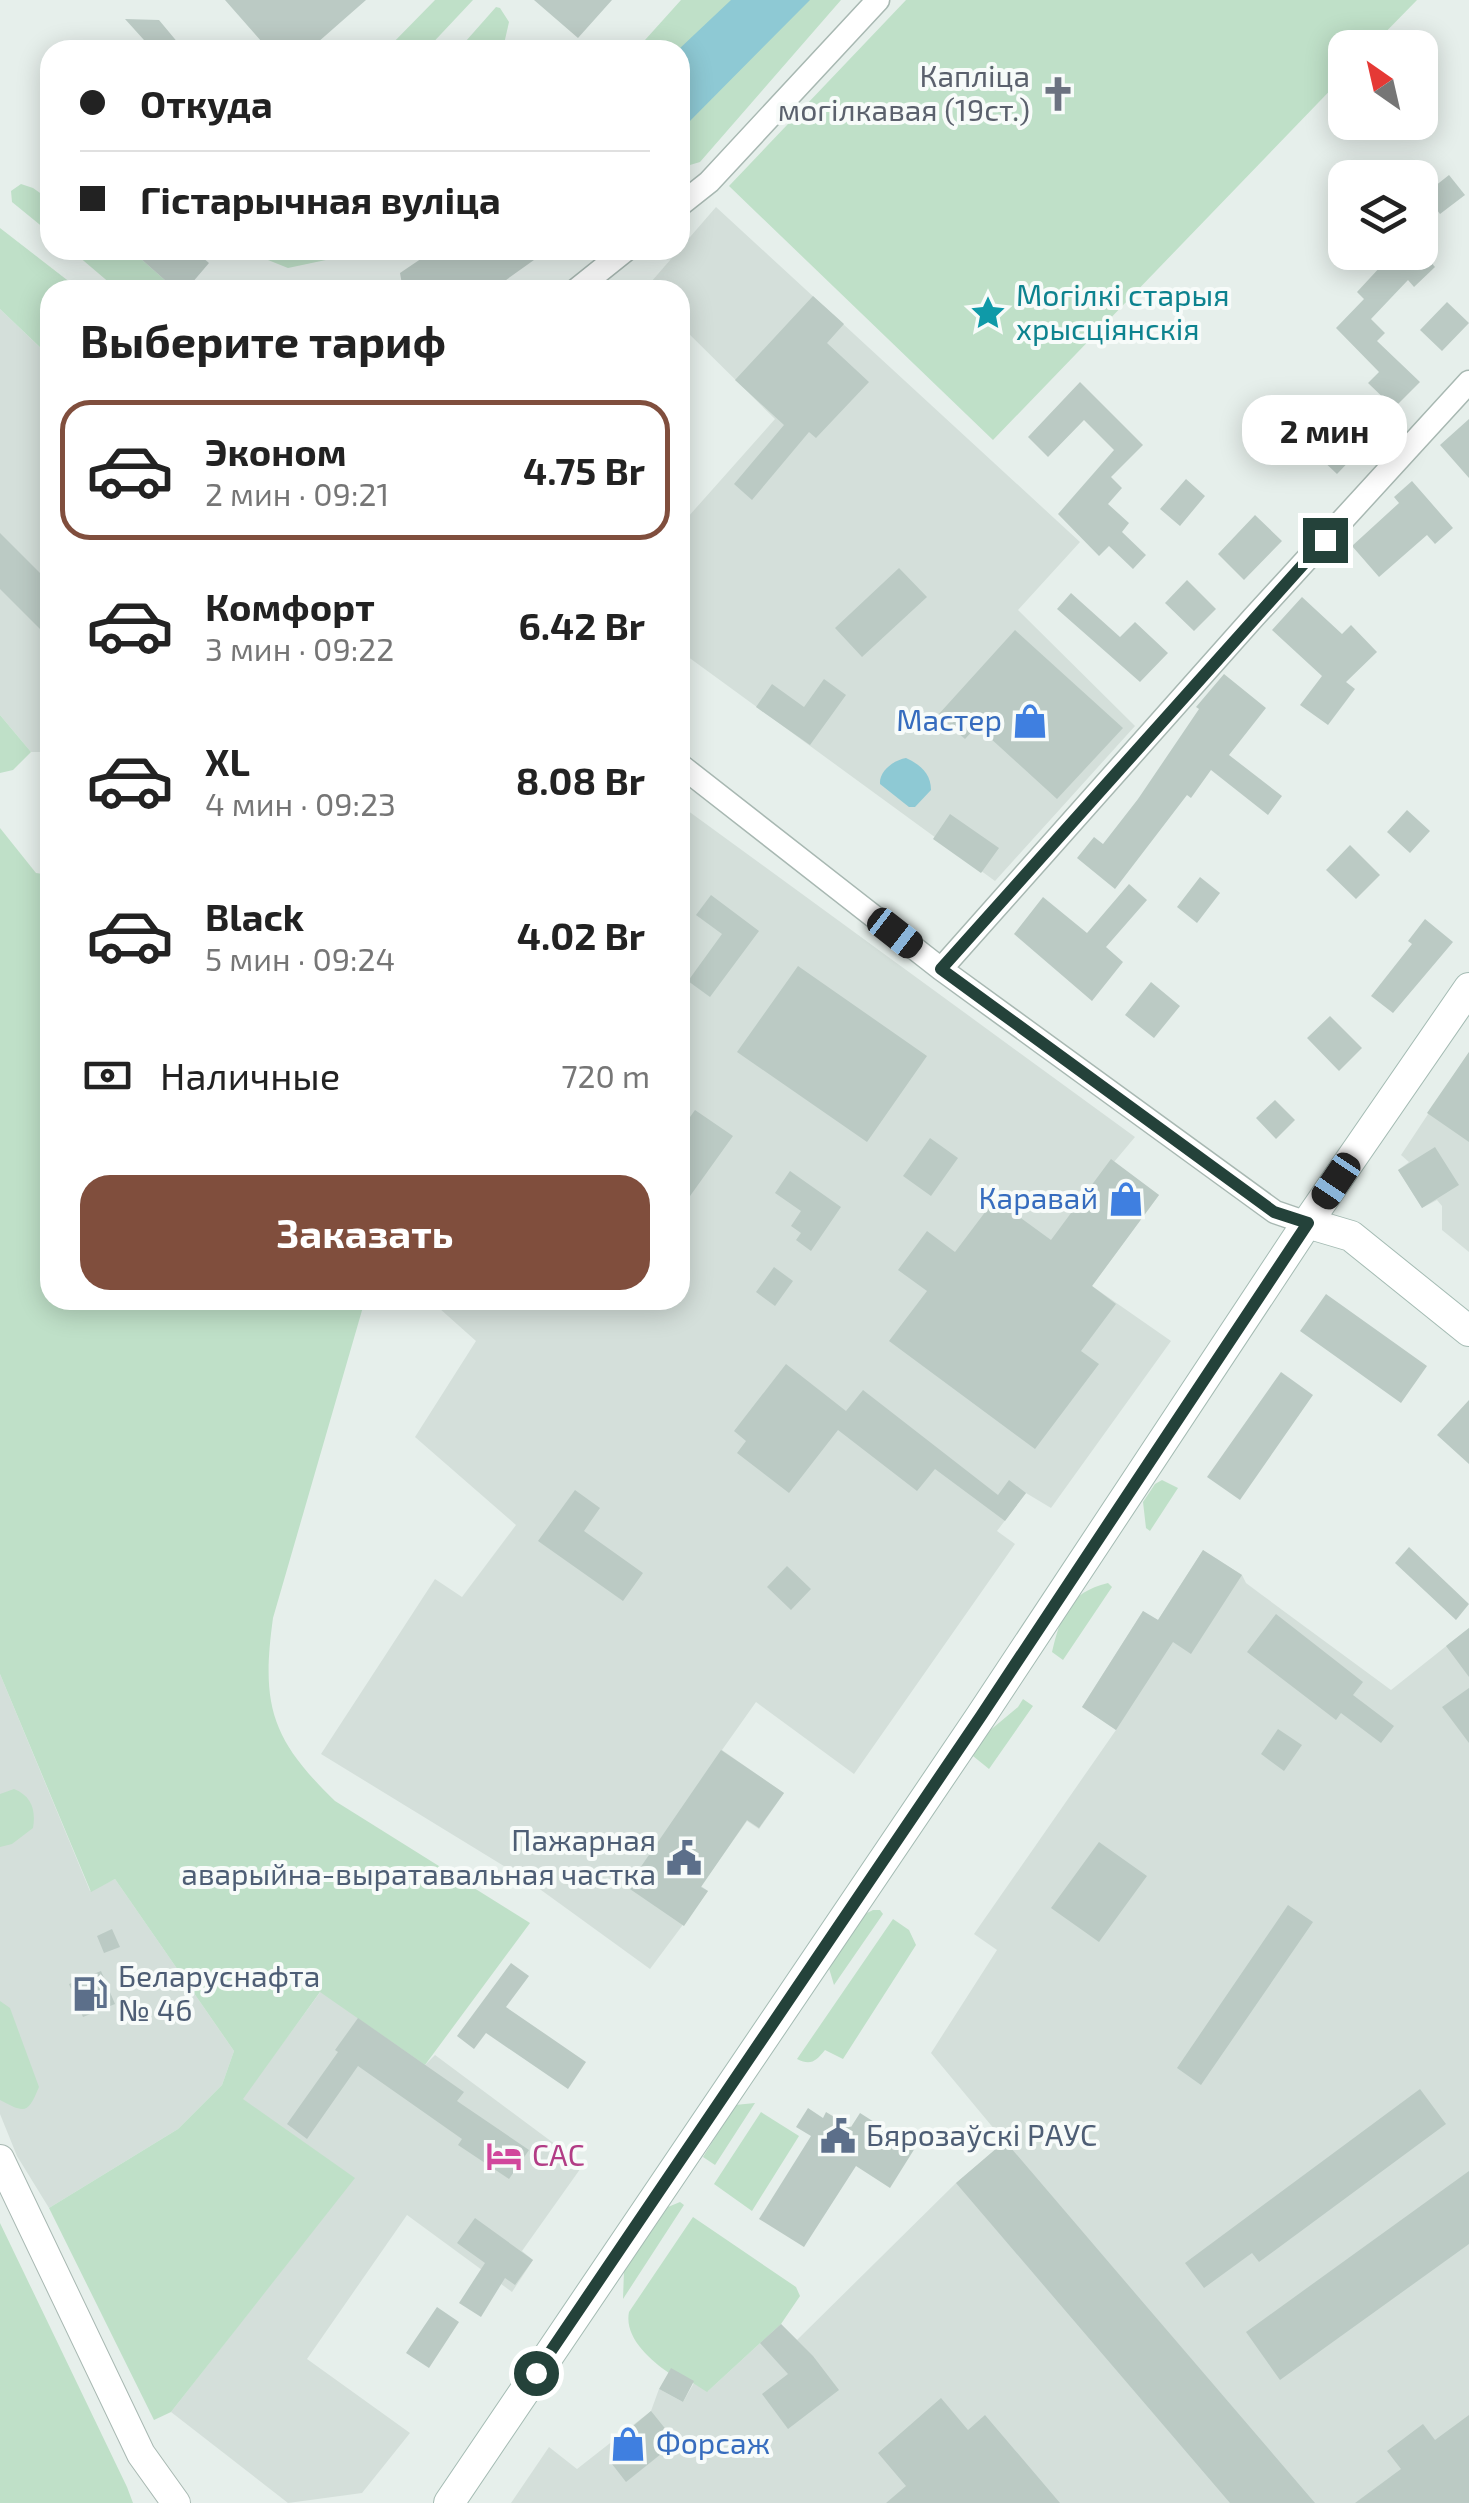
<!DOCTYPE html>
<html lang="ru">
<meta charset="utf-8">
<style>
body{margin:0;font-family:"Exo 2",sans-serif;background:#f6f6f6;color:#222;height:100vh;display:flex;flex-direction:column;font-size:38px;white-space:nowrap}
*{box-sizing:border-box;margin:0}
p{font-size:32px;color:#767676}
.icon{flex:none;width:55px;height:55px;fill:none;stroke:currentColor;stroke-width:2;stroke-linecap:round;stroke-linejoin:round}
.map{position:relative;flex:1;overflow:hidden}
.drawer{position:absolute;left:40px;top:280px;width:650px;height:1030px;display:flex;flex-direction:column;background:#fff;border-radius:30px;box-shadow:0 5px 25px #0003}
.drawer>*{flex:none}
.guide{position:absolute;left:40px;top:40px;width:650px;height:220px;border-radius:30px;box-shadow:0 5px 25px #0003;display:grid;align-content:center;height:220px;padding:0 40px;background:#fff}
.needle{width:65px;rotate:326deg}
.tools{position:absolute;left:1328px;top:30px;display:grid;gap:20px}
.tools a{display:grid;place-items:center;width:110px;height:110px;border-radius:20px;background:#fff;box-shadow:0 5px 25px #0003;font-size:50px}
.end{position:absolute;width:45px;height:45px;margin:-22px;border:12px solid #24423a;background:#fff;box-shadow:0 0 0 5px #fff}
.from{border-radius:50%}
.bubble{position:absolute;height:70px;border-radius:30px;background:#fff;box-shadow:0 5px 25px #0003;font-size:32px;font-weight:700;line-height:70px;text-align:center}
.car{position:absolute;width:30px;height:60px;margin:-30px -15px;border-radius:12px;box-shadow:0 0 8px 2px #0007;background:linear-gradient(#222 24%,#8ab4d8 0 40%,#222 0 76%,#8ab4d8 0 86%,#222 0)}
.guide b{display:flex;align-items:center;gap:35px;height:95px;font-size:38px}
.guide b+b{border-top:2px solid #e0e0e0}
.guide i{width:25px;height:25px;background:#222}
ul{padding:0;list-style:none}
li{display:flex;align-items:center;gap:30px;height:140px;margin:0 20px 15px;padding:0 20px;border:5px solid transparent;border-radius:30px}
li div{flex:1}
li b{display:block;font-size:38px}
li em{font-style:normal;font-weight:700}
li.on{border-color:#804e3d}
li>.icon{width:90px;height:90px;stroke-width:1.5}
h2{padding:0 40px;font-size:45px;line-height:120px}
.pay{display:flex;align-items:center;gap:25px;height:110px;padding:0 40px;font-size:38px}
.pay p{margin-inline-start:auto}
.button{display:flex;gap:20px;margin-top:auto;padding:20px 40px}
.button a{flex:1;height:115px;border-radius:30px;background:#804e3d;color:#fff;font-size:40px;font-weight:700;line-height:115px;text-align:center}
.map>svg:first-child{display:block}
.built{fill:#d4dfda}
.green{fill:#bfe0c8}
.water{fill:#8ec9d4}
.building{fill:#bbcac4}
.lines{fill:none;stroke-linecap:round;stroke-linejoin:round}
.minor-casing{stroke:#a8b8b2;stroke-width:25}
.tertiary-casing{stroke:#a8b8b2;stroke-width:30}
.secondary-casing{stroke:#a4bbb3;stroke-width:32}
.minor{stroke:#fff;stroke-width:22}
.tertiary{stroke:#fff;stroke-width:28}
.secondary{stroke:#fff;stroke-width:30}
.route{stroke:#24423a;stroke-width:12}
.labels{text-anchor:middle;stroke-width:8;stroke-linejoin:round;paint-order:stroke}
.worship-label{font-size:30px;fill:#5b616d;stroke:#f7fbf9;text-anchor:end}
.culture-label{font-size:30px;fill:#0d838f;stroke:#f7fbf9;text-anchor:start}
.shop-label{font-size:30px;fill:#366cbe;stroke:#f7fbf9;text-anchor:end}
.service-label{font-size:30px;fill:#4e5e75;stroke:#f7fbf9;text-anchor:start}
.hotel-label{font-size:30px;fill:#b23c85;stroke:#f7fbf9;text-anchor:start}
</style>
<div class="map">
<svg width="1469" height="2503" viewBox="0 0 1469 2503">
<rect width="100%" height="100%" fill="#e6efeb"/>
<path class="built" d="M716,207L1080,542L1018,610L1135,726L995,881L680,651V526L775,419L680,325V290L645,289Z
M0,309L50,357V752H31L0,715Z
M680,805L1135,1137L1114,1162L1159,1195L1092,1286L1171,1341L1051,1508L1026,1493L997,1531L1015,1544L854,1774L756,1702L722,1750L784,1793L759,1829L747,1821L701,1886L708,1891L650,1969L530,1882L321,1754L435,1579L462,1597L516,1525L415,1437L476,1341L430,1300H680Z
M1469,1052V1252L1442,1230V1206L1437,1200L1422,1208L1398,1170L1409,1162L1401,1155Z
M1203,1550L1242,1575L1246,1583L1262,1595L1391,1690L1469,1628V2503H511L549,2447L577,2469L651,2411L659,2389L683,2402L695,2381L708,2391L781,2324L797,2340L956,2183L1005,2142L931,2053L997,1950L974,1934L1116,1730L1082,1707L1143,1611L1158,1620Z
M0,1674L90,1891L115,1879L234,2051L222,2085L178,2129L49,2208L17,2156L0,2114Z
M321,1991L425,2065L435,2055L583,2165L522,2251L533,2260L512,2292L407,2215L307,2359L410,2433L362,2493L288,2503L171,2412L354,2178L242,2099Z"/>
<path class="green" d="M435,0H473L426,50H386Z
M681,0H841L700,162L680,168V50H636Z
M906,0H1417L1371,47L1345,48V75L993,440L729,186Z
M496,7L500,8L509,22L504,44L508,50H458Z
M21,184L33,188L50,200V233L12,202L11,191Z
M0,228L80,290H50V346L45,352L0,309Z
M71,250H131L176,290H118Z
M264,250H349L340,257L288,268L258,256Z
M0,715L31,752L13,770L0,773Z
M0,828L36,873L50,875V1300H365L273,1618C261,1705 271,1739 335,1801L530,1923L425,2065L320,1992L243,2099L355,2178L171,2412L154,2420L49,2208L178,2129L222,2085L234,2051L115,1879L91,1892L0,1674Z
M1162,1480L1178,1488L1150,1531L1146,1528L1143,1502L1155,1484Z
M1108,1583L1112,1587L1063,1660L1052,1652C1061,1615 1068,1593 1108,1583Z
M1023,1699L1033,1706L989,1769L973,1756L988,1732L1018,1707Z
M14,1789C32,1796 36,1811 33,1828L12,1844L0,1847V1794Z
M873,1910H880L883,1914L834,1985L828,1965L861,1916Z
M893,1919L909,1930L916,1945L843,2059L825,2050C816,2061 811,2066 797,2059Z
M0,2001L10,2008L39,2087C28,2113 26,2114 0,2100Z
M755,2103L715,2165L703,2157L735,2105Z
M761,2112L799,2136L752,2211L714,2184Z
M680,2202L684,2205L623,2299L624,2271L668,2207Z
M693,2217L796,2287L800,2296L781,2324L707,2392L671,2369L669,2373C649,2359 624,2337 629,2312Z
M0,2223L127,2487L133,2503H0Z"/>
<path class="water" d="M731,0H810L680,131L678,50Z
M906,758C921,765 931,774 931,790L915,807H909L880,784C879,771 894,760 906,758Z"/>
<path class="building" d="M225,0H366L309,50H269Z
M534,0H612L578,38Z
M125,19L159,20L184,50H153Z
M1449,175L1465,195L1440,214L1425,194Z
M131,250H194L209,263L186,290H176Z
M434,250H548L492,290H403L400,273Z
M1394,252H1422L1435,267L1414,287L1408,280L1371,319L1385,333L1377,341L1420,382L1394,408L1368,383L1379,372L1336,328L1364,299L1357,292Z
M813,296L844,324L827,343L869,382L816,438L809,432L752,500L734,484L784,425L735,380Z
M1447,302L1469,323L1442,351L1420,330Z
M1080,382L1143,445L1111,477L1122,488L1108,504L1129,523L1122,532L1146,555L1133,569L1109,546L1099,556L1058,514L1114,450L1084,420L1048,457L1028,437Z
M1324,416L1360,450L1337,474L1301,440Z
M1469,419V478L1440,445Z
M1186,479L1205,496L1180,526L1160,509Z
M1412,481L1453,528L1435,544L1427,535L1379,577L1352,546L1399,503L1394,497Z
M1255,515L1282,541L1244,580L1218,554Z
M0,533L50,583V639L0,589Z
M899,568L927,597L862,657L835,628Z
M1187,580L1216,609L1194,631L1165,603Z
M1071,593L1120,637L1135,622L1168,653L1140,682L1057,609Z
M1302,597L1342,634L1351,625L1377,652L1346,682L1355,689L1328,725L1300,705L1322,676L1272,630Z
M1015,630L1123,728L1057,799L977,726L965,739L938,715Z
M1224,674L1266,708L1229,755L1282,796L1268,815L1211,770L1191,798L1187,795L1115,889L1077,858L1094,837L1103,844L1138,799L1199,709L1196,707Z
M824,679L846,695L810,745L756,707L772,684L804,707Z
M1407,810L1430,831L1410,853L1387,832Z
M950,814L999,848L981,873L933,839Z
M1350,845L1380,875L1356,899L1326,870Z
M1200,877L1220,893L1197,923L1177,907Z
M1129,884L1147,900L1106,947L1123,962L1092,1001L1014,934L1043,897L1087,933Z
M711,895L759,931L710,997L688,981L722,934L696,915Z
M1425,919L1453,942L1393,1013L1371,996L1412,944L1408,941Z
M798,966L927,1056L867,1142L737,1052Z
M1151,982L1180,1006L1154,1038L1125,1015Z
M1330,1016L1362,1048L1339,1071L1307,1038Z
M1469,1052V1142L1427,1113Z
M1275,1100L1295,1120L1276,1139L1256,1118Z
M695,1110L733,1136L680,1210V1131Z
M930,1138L958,1158L931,1196L903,1176Z
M1435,1147L1459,1185L1422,1208L1398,1170Z
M1111,1159L1159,1195L1092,1286L1116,1304L1081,1351L1099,1364L1035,1449L889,1341L927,1291L898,1270L927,1231L955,1252L995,1199L1051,1240Z
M790,1171L841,1207L811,1251L796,1240L801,1233L791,1226L801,1211L775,1193Z
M774,1267L793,1281L775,1306L756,1292Z
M1326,1294L1427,1366L1401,1403L1300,1331Z
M786,1364L846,1411L863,1390L998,1495L1009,1480L1026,1493L1005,1521L935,1469L917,1491L838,1430L789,1493L737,1453L746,1441L734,1431Z
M1281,1372L1313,1395L1240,1500L1207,1477Z
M1469,1400V1464L1437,1435Z
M575,1490L600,1508L584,1531L643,1573L623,1601L538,1541Z
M1409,1547L1469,1604L1456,1620L1395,1563Z
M1203,1550L1242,1575L1191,1654L1173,1642L1116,1730L1082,1707L1143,1611L1158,1620Z
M787,1566L811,1589L791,1610L767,1587Z
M1276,1614L1363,1682L1353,1695L1394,1726L1381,1743L1341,1713L1336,1720L1247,1652Z
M1469,1628V1677L1446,1646Z
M1469,1688V1743L1442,1707Z
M1278,1729L1302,1745L1284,1771L1261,1754Z
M721,1750L784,1793L759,1828L747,1820L701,1887L708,1891L684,1926L627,1887Z
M1099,1842L1147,1876L1099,1942L1051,1908Z
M1288,1905L1313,1922L1201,2085L1177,2068Z
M112,1929L120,1947L104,1953L97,1936Z
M511,1963L529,1976L506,2007L586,2062L568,2089L486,2033L474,2049L457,2036Z
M101,1971L115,2004L83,2017L69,1984Z
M358,2018L464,2092L457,2101L529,2150L509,2179L458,2145L462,2139L358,2066L307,2139L287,2124L338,2052L335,2050Z
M1420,2089L1446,2124L1259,2262L1252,2253L1204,2288L1185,2263Z
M808,2108L823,2118L826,2112L851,2127L860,2113L915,2148L890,2188L856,2166L804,2247L759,2219L811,2136L796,2127Z
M1005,2141L1141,2300L1315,2503H1230L956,2183Z
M1469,2171V2244L1280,2380L1246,2332Z
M475,2218L533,2260L515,2285L505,2278L481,2317L459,2303L485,2263L457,2243Z
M437,2307L459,2322L429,2368L406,2353Z
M781,2324L813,2356L839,2390L788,2429L762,2394L788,2374L760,2343Z
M671,2368L694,2381L683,2402L659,2389Z
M941,2398L968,2430L985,2415L1060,2503H886L906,2486L878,2453Z
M651,2411L676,2442L626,2482L612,2464L624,2455L614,2442Z
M1469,2415V2503H1355L1401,2469L1387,2451L1423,2424L1435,2440Z"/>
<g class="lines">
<defs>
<path id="minor" d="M680,205L709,182L878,0
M576,290L626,250
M680,765L941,969L1275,1212L1307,1223
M941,969L1253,618L1469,382"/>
<path id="tertiary" d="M0,2159L141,2454L176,2503"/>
<path id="secondary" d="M1307,1223L1351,1236L1469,1331
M449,2503L981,1716L1307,1223L1469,988"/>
</defs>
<use href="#minor" class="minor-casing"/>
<use href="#tertiary" class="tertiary-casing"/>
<use href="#secondary" class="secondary-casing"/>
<use href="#minor" class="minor"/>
<use href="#tertiary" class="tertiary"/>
<use href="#secondary" class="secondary"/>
</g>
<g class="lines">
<path class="route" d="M536,2373L981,1716L1308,1223L1274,1212L941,969L1325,540"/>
</g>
<defs>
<symbol id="church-bare" viewBox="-9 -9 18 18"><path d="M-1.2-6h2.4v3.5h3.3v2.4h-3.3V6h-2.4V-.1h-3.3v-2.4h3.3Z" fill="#6b7280" stroke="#f7fbf9" stroke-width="2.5" paint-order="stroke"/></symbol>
<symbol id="sight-bare" viewBox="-9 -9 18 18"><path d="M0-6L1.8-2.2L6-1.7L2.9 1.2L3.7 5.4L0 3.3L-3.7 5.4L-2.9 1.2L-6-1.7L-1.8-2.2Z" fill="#0f9aa8" stroke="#f7fbf9" stroke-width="2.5" paint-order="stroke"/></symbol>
<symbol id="shop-bare" viewBox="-9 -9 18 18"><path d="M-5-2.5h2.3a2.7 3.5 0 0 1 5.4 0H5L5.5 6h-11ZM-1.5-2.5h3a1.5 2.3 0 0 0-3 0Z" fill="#3f7fe0" stroke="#f7fbf9" stroke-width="2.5" paint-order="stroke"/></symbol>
<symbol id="civic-bare" viewBox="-9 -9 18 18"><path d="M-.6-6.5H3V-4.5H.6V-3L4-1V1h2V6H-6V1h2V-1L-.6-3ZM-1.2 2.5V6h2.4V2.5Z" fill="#5c6f8a" stroke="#f7fbf9" stroke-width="2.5" paint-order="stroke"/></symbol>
<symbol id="fuel-bare" viewBox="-9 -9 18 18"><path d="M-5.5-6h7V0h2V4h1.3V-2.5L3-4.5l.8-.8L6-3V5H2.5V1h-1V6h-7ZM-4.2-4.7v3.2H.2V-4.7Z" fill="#5c6f8a" stroke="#f7fbf9" stroke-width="2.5" paint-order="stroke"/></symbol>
<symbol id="hotel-bare" viewBox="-9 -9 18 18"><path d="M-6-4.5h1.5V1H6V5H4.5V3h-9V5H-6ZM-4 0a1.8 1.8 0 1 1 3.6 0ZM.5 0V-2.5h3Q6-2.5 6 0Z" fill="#d1479c" stroke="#f7fbf9" stroke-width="2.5" paint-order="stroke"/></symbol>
</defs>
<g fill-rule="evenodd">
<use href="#church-bare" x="1033" y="69" width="50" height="50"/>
<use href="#sight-bare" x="963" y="288" width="50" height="50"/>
<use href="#shop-bare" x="1005" y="696" width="50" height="50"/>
<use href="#shop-bare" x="1101" y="1174" width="50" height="50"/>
<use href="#civic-bare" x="659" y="1833" width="50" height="50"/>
<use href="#fuel-bare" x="65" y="1969" width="50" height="50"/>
<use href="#civic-bare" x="813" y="2111" width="50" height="50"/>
<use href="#hotel-bare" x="479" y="2131" width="50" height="50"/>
<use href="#shop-bare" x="603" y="2419" width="50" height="50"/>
</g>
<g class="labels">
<g class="worship-label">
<text x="1030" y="87">Капліца<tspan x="1030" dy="34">могілкавая (19ст.)</tspan></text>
</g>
<g class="culture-label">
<text x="1016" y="306">Могілкі старыя<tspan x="1016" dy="34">хрысціянскія</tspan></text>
</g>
<g class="shop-label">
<text x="1002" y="731">Мастер</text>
<text x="1098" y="1209">Каравай</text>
<text x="656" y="2454" text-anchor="start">Форсаж</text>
</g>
<g class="service-label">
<text x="656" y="1851" text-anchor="end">Пажарная<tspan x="656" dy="34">аварыйна-выратавальная частка</tspan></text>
<text x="118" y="1987">Беларуснафта<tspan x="118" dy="34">№ 46</tspan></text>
<text x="866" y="2146">Бярозаўскі РАУС</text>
</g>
<g class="hotel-label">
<text x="532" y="2166">САС</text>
</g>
</g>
</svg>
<div class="tools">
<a><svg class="needle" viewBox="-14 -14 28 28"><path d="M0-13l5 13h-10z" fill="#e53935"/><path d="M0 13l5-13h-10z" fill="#767676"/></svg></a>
<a><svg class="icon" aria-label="layers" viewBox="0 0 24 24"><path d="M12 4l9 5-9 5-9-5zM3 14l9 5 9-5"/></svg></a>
</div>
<i class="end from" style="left:536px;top:2373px"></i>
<i class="end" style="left:1325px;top:540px"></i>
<div class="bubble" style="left:1242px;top:395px;width:165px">2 мин</div>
<i class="car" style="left:895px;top:933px;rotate:128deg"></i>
<i class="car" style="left:1336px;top:1181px;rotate:214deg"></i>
<div class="guide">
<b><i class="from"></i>Откуда</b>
<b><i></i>Гістарычная вуліца</b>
</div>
<section class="drawer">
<h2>Выберите тариф</h2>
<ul>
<li class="on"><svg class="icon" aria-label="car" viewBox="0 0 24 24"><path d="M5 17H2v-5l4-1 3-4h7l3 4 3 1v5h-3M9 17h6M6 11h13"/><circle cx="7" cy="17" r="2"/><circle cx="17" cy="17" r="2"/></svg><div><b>Эконом</b><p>2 мин · 09:21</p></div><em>4.75 Br</em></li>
<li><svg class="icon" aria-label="car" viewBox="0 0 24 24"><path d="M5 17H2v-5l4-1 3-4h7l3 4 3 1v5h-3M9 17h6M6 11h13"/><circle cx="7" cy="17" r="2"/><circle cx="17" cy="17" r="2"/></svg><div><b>Комфорт</b><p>3 мин · 09:22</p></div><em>6.42 Br</em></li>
<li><svg class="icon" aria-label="car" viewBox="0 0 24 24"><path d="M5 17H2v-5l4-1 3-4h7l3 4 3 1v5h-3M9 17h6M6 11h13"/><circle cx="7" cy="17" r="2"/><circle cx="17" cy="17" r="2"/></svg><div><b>XL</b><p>4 мин · 09:23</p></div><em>8.08 Br</em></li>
<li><svg class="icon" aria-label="car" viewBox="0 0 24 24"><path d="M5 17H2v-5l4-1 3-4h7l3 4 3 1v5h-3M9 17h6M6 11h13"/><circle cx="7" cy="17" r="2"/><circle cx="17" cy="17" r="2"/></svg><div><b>Black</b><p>5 мин · 09:24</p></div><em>4.02 Br</em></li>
</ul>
<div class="pay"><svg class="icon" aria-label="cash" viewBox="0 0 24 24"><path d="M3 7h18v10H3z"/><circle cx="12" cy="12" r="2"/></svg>Наличные<p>720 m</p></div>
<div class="button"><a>Заказать</a></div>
</section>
</div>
